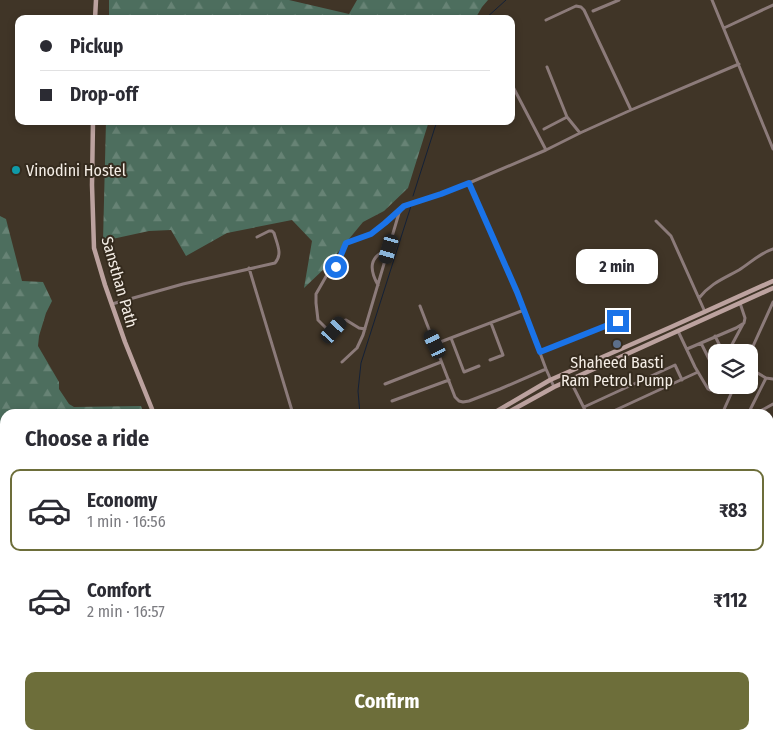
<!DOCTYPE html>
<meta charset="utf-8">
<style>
body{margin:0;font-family:"Fira Sans Condensed",sans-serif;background:#f2f2f3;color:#2b2b33;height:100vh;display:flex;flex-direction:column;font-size:19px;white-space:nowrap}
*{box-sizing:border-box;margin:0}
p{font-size:16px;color:#7c7c81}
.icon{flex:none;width:28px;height:28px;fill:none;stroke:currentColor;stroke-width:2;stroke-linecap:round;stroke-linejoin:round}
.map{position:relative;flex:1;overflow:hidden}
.details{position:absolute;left:0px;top:409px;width:774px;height:331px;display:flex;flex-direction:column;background:#fff;border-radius:15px 15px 0 0;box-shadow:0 2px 8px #0003}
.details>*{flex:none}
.banner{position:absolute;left:15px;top:15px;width:500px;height:110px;border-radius:10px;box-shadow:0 2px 8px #0003;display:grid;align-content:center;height:110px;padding:0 25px;background:#fff}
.buttons{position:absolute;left:708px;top:344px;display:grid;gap:10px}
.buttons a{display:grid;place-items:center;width:50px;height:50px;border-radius:10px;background:#fff;box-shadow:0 2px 8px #0003;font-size:25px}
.end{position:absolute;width:22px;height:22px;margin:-11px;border:6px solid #1a73e8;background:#fff;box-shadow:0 0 0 2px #fff}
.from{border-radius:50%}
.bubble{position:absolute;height:35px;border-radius:10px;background:#fff;box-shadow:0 2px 8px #0003;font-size:16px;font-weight:700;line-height:35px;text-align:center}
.car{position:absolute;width:15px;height:30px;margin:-15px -8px;border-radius:6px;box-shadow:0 0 4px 1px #0007;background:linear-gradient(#222 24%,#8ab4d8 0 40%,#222 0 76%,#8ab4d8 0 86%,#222 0)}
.banner b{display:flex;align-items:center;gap:18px;height:48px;font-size:19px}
.banner b+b{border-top:1px solid #e1e1e2}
.banner i{width:12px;height:12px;background:#2b2b33}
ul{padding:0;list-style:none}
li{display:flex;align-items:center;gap:15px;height:82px;margin:0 10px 8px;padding:0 15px;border:2px solid transparent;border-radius:10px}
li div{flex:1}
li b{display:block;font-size:19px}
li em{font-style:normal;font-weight:700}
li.selected{border-color:#6d6e3a}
li>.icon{width:45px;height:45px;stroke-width:1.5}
h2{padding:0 25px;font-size:22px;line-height:60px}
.action{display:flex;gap:10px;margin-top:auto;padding:10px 25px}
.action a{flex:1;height:58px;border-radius:10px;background:#6d6e3a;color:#fff;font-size:20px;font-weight:700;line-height:58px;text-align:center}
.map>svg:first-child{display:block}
.grass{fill:url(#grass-tufts)}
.forest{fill:url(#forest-firs)}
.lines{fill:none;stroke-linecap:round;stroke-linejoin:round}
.stream{stroke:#142137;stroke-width:1}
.street{stroke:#8c7b7a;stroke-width:3}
.secondary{stroke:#bca29f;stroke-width:4.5}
.route{stroke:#1a73e8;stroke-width:6}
.culture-dot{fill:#0f9aa8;stroke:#352b1e;stroke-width:2}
.service-dot{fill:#5c6f8a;stroke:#352b1e;stroke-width:2}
.labels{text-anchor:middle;stroke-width:4;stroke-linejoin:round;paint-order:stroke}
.poi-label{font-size:16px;fill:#f4ede5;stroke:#352b1e;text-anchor:start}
.street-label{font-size:16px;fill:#f4ede5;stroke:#352b1e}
</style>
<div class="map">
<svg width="773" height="739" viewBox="0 0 773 739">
<defs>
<pattern id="grass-tufts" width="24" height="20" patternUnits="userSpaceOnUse" patternTransform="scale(1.25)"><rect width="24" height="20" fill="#3f574b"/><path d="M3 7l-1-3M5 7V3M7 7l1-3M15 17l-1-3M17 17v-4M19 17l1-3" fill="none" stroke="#5b6f65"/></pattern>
<pattern id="forest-firs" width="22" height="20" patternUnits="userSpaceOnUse" patternTransform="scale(1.25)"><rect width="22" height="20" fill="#4d6e5e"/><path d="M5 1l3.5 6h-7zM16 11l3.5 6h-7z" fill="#678375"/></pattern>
</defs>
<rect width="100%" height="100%" fill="#403527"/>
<path class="grass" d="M773,559V739H340L345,735H769V562Z
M0,714L5,715V735H116L121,739H0Z"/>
<path class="forest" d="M109,0H289L349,14L357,0H488L482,7L475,19H109Z
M106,121H429L408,188L384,211L363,222L325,268L304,288L312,241L292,220L227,233L186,256L171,230L149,231L103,241Z
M0,216L6,219L22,281L43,282L52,301L46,313L39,336L38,346L59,382V389L69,404L74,407L141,406L144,414H5V561L0,563Z"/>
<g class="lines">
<path class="stream" d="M485,19L506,0
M413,196L437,121
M360,414L358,391L361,363L411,206"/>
<path class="street" d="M712,0L773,149
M593,11L619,0
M546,20L576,6L581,7L584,10L631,110
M724,28L773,5
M547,67L567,117L580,133
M511,83L546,150
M544,129L567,117
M656,221L671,236L705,312
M249,268L293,414
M378,285C369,269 369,256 388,250
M699,298C711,283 723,279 739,270C750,263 760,253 773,249
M112,304L183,284L275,263C283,254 277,244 274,233L272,231H269L257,237
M420,306L455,397L459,401L463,402L469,401L500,389L546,369
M365,329L359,328L346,320C338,322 337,331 329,331L318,320L316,303V294L328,273L336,267L346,243L371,234L404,206L441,194L469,183
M678,331L695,367L708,389L710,390L716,377
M715,336L723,352
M451,338L464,372L479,366
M701,343L716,373
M435,344L524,310
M687,349L736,328L744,323L745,318L740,303
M540,352L618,321
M728,352L743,324
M749,355L773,302
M490,360L503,355L491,323
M342,362L357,348L363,335L399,213L402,209
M749,368L766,378
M570,380L587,414
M385,384L441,362
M554,387L546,369L524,310L469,183L546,150L580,133L631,110L739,64
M392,401L449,380
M584,407L675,365L682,380
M665,412V414
M607,414L698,372
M722,414L735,385
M748,414L766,378L773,379
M755,414L773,404
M769,430L773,427
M769,435L773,443
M769,501L773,499
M769,509L773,516
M769,541L773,538
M0,626L5,643
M0,658L3,656
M0,672L5,671
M0,688L4,695L2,710
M0,721L5,720
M267,735L268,739
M274,735L278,739
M222,736L240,739
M242,739V735"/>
<path class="secondary" d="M95,19L96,0
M93,121L92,185L94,248L105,285L125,342L154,414
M492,414L550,380L671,327L773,281
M505,414L554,387L773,288
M0,600L5,598
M0,607L5,605"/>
</g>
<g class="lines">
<path class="route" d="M336,267L346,243L371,234L385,223L404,206L441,194L469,183L517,292L540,352L618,321"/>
</g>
<circle class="culture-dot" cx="16" cy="170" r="5"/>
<circle class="service-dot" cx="617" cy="344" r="5"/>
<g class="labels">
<g class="poi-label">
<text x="26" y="176">Vinodini Hostel</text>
<text x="617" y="368" text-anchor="middle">Shaheed Basti<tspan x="617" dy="18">Ram Petrol Pump</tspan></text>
</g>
<g class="street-label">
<text transform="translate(120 282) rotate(74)" y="6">Sansthan Path</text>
</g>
</g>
</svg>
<div class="buttons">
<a><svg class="icon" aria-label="layers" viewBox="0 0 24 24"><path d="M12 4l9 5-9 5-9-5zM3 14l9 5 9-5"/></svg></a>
</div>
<i class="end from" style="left:336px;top:267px"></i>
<i class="end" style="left:618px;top:321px"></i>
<div class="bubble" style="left:576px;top:249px;width:82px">2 min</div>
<i class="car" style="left:389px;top:249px;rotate:196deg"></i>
<i class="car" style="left:334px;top:330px;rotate:42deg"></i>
<i class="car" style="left:435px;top:344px;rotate:335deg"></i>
<div class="banner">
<b><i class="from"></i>Pickup</b>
<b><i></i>Drop-off</b>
</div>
<section class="details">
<h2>Choose a ride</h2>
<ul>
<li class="selected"><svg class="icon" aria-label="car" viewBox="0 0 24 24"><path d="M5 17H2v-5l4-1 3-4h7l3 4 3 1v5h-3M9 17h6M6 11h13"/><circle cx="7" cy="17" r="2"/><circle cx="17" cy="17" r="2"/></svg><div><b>Economy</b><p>1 min · 16:56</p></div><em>₹83</em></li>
<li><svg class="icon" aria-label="car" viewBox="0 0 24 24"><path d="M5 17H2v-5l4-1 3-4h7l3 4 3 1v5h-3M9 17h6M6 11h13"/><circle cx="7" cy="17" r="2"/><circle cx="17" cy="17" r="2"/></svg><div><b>Comfort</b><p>2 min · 16:57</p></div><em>₹112</em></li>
</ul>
<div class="action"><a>Confirm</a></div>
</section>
</div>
